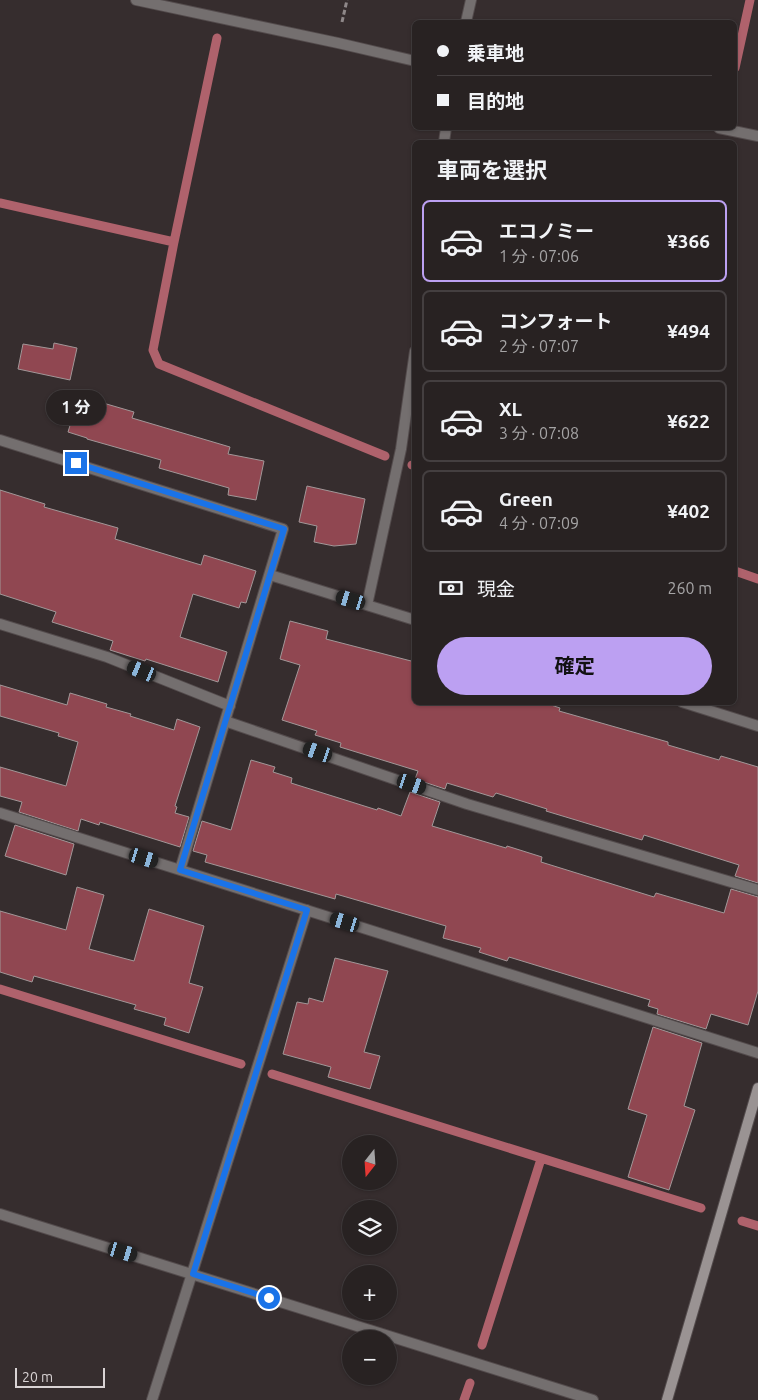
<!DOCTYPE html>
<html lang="ja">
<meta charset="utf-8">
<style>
body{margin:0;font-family:Ubuntu,"Noto Sans JP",sans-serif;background:#302a2a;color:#f1f3f6;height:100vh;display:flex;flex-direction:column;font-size:19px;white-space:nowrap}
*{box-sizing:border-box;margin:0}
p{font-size:16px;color:#a5a4a5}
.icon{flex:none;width:28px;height:28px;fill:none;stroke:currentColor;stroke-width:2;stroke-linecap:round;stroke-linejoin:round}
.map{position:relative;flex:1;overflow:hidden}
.side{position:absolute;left:412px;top:140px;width:325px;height:565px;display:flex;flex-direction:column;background:#282222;border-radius:8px;box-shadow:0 1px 4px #0004,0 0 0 1px #443f40}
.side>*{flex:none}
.top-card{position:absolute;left:412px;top:20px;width:325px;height:110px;border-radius:8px;box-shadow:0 1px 4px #0004,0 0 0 1px #443f40;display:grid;align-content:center;height:110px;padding:0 25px;background:#282222}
.needle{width:32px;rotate:197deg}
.tools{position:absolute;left:342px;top:1135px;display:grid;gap:10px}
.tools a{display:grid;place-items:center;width:55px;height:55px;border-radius:50%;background:#282222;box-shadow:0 1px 4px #0004,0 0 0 1px #443f40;font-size:25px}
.scale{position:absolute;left:15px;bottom:12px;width:90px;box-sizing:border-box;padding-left:5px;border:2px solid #d9d3d4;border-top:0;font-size:14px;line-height:18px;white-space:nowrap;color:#d9d3d4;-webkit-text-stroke:4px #362d2e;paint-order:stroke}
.end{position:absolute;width:22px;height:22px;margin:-11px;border:6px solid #1a73e8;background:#fff;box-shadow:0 0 0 2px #fff}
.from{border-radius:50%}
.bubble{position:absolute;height:35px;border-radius:18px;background:#282222;box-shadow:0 1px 4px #0004,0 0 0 1px #443f40;font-size:16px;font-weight:700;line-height:35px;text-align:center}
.car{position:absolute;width:15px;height:30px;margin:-15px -8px;border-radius:6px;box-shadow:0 0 4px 1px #0007;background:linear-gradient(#222 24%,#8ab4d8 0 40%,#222 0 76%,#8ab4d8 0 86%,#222 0)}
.top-card b{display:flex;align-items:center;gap:18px;height:48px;font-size:19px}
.top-card b+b{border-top:1px solid #443f40}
.top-card i{width:12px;height:12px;background:#f1f3f6}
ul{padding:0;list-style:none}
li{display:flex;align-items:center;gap:15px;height:82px;margin:0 10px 8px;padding:0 15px;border:2px solid #443f40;border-radius:8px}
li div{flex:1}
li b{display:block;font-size:19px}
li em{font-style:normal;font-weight:700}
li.active{border-color:#bca0f2}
li>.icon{width:45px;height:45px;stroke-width:1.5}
h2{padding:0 25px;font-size:22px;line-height:60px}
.pay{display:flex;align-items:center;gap:12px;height:55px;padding:0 25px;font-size:19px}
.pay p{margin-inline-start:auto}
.cta{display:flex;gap:10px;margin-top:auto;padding:10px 25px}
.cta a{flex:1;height:58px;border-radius:30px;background:#bca0f2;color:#111;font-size:20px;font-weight:700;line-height:58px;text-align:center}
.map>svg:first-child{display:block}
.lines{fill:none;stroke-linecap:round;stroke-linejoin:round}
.stream{stroke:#af626c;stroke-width:9}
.building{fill:#904751;stroke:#a29798}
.street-casing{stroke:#534b4c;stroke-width:12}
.secondary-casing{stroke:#534b4c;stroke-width:12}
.path{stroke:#8f8889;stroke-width:3;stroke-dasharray:5 2.5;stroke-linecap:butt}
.street{stroke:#746f6f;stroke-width:10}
.secondary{stroke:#9a9393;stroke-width:10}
.route{stroke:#1a73e8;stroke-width:6}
</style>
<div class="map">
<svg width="758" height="1400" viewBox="0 0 758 1400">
<rect width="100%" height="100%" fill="#362d2e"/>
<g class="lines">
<path class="stream" d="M735,68L750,0
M0,203L174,242L153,350L159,364L385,456
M174,242L217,38
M412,465L415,466
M735,571L758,579
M0,989L241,1064
M272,1074L701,1208
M742,1221L758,1226
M482,1345L541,1159
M464,1400L470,1383"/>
</g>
<path class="building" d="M54,343L77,348L70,380L18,369L23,344L53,349Z
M79,396L134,412L132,418L230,447L228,454L264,461L256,500L228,495L229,488L159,468L161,460L87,439V438L68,432Z
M307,486L365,499L356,544L334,546L314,542L317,526L299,522Z
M0,490L45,504L44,507L118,528L115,539L201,565L204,555L256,571L246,603L241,602L239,608L193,594L180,637L227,652L218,682L146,659L145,661L110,650L113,641L52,622L56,612L0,594Z
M290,621L328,631L326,639L415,662V702H542L560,708L559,711L668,742V745L719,760L721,756L758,767V883L735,876L739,865L644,835L642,840L546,811L547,809L496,793L493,797L447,783L445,789L415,779L418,771L340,747L341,743L315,735L317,731L282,720L300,665L280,659Z
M0,685L67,705L70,693L107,704L106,707L131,714L130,716L174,730L177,719L200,727L175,806L177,807L175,813L189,817L180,847L100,822L99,825L81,819L78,831L19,812L22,802L0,796V767L66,786L78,742L58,736L59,733L0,716Z
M251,760L275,767L273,772L292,778L291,783L377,810L378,808L401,816L410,792L440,802L432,826L506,848L507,846L542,857L541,862L654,897L656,893L724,913L731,889L758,897V991L748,1025L711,1014L706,1029L657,1014L658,1009L648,1006L650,1000L509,957L507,961L479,952L481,948L443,938L446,926L336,894L335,899L205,862L207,855L193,851L202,821L231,830Z
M15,825L74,844L66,875L5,856Z
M77,887L104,895L89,949L134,961L149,909L204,926L189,983L203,987L189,1033L164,1025L166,1018L134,1009L136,1005L34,976L32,982L0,972V911L66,930Z
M335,958L388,971L364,1052L380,1056L370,1089L328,1077L331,1067L283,1054L297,1002L308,1004L309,998L323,1002Z
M653,1027L702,1043L684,1106L695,1110L669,1190L628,1177L647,1115L628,1109Z"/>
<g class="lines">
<defs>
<path id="street" d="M136,0L338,43L415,61
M466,22L471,0
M719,128L758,136
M444,142L446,128
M0,440L283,529L180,870
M270,575L415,620
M367,605L401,449L415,351
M0,624L107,657L230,706
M682,702L758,726
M225,721L467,804L758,890
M0,813L758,1053
M0,1214L593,1400
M152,1400L307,910"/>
<path id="secondary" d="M667,1400L758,1088"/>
</defs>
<use href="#street" class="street-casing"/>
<use href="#secondary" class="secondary-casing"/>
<path class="path" d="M342,22L347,0"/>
<use href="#street" class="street"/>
<use href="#secondary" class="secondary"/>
</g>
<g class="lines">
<path class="route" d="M76,463L284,529L180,870L307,910L193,1274L269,1298"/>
</g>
</svg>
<div class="tools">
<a><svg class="needle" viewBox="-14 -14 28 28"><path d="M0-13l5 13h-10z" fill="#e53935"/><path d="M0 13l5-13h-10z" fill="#a5a4a5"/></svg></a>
<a><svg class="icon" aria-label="layers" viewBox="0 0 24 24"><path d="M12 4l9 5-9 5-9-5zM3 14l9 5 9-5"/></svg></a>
<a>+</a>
<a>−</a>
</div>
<div class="scale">20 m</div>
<i class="end from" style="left:269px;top:1298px"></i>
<i class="end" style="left:76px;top:463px"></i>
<div class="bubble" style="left:46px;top:390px;width:60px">1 分</div>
<i class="car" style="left:351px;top:600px;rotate:287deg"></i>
<i class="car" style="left:142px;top:671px;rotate:292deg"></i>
<i class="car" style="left:318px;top:752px;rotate:289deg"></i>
<i class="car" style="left:412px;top:784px;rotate:109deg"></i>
<i class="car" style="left:144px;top:858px;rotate:107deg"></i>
<i class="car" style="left:345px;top:922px;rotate:287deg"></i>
<i class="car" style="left:123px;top:1252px;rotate:107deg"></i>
<div class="top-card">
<b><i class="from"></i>乗車地</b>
<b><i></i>目的地</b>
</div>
<section class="side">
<h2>車両を選択</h2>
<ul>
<li class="active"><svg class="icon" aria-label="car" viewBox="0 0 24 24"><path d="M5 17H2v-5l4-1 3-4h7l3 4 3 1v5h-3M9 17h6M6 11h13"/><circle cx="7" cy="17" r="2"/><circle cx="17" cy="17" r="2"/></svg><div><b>エコノミー</b><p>1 分 · 07:06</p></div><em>¥366</em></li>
<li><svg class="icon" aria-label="car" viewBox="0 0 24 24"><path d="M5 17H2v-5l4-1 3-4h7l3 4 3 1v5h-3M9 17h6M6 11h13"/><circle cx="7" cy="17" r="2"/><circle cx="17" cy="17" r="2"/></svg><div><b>コンフォート</b><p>2 分 · 07:07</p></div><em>¥494</em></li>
<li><svg class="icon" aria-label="car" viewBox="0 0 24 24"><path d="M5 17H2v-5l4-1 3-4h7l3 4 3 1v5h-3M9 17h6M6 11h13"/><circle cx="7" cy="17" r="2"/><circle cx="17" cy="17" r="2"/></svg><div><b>XL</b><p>3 分 · 07:08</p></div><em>¥622</em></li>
<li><svg class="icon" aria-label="car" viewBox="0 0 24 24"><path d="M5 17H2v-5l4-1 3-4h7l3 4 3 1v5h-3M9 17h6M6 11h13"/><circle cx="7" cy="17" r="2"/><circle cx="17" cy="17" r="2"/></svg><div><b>Green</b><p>4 分 · 07:09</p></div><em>¥402</em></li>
</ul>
<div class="pay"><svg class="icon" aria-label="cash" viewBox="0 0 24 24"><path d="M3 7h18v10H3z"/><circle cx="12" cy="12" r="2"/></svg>現金<p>260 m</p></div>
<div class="cta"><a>確定</a></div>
</section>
</div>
